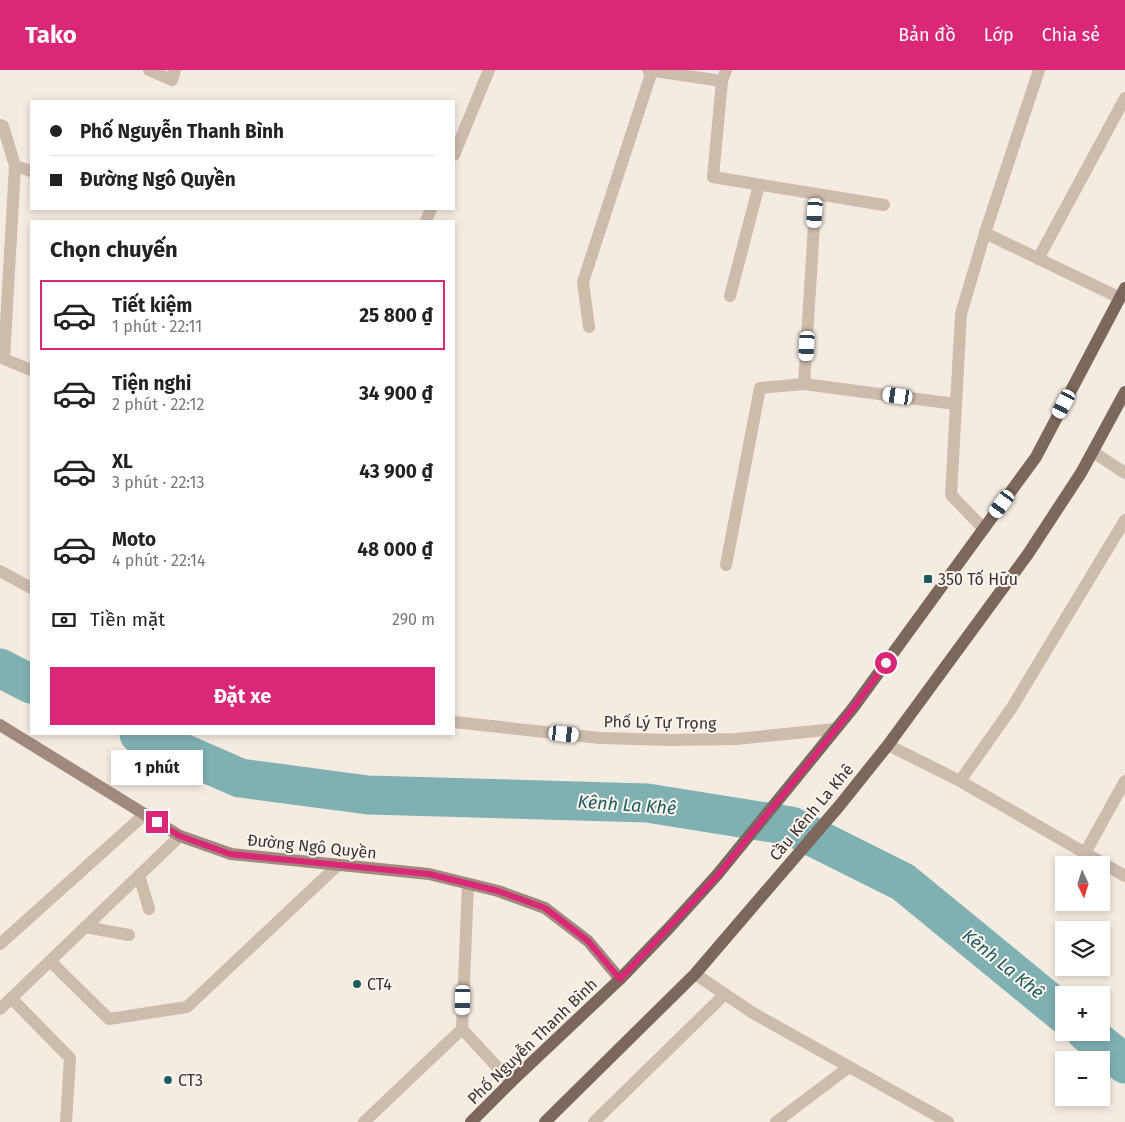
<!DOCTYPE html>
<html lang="vi">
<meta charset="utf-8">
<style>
body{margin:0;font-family:"Fira Sans",sans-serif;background:#f6f6f6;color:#222;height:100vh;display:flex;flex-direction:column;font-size:19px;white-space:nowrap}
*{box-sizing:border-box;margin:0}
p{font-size:16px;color:#767676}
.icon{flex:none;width:28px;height:28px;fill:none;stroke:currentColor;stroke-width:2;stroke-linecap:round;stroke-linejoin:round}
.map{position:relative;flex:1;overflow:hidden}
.panel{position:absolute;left:30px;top:150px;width:425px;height:515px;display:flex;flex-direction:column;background:#fff;border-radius:0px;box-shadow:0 2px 8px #0003}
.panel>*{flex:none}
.banner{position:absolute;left:30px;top:30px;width:425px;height:110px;border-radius:0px;box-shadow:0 2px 8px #0003;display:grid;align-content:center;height:110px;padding:0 20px;background:#fff}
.needle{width:32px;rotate:176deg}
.tools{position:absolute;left:1055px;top:786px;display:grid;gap:10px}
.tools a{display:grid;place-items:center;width:55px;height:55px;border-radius:0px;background:#fff;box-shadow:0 2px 8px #0003;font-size:25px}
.end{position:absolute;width:22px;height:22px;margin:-11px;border:6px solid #db2777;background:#fff;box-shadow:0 0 0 2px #fff}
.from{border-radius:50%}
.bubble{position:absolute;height:35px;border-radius:0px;background:#fff;box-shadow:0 2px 8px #0003;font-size:16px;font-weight:700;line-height:35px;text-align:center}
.car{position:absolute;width:15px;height:30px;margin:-15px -8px;border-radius:6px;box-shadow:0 0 4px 1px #0007;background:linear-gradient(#fff 24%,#345 0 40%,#fff 0 76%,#345 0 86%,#fff 0)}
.banner b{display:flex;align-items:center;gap:18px;height:48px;font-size:19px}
.banner b+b{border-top:1px solid #e0e0e0}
.banner i{width:12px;height:12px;background:#222}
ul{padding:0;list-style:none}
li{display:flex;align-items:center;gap:15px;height:70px;margin:0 10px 8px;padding:0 10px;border:2px solid transparent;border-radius:0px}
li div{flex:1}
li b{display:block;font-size:19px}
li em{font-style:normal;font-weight:700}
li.active{border-color:#db2777}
li>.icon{width:45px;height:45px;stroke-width:1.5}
h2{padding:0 20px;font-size:22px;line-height:60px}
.pay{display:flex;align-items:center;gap:12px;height:55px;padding:0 20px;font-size:19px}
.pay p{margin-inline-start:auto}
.button{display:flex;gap:10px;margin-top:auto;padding:10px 20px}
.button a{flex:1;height:58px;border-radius:0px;background:#db2777;color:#fff;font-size:20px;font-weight:700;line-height:58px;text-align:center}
header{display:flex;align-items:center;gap:30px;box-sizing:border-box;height:70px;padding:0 25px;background:#db2777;color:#fff}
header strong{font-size:24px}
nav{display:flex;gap:28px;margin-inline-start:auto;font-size:18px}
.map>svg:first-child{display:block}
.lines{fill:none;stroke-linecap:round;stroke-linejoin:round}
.river{stroke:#7fb0b2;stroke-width:39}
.lane{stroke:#cdbbac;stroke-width:12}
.street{stroke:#cdbbac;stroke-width:12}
.secondary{stroke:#a18a7d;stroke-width:12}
.primary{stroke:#7d675c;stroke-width:12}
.route{stroke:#db2777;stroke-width:6}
.poi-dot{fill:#1f5a5e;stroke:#fbf5ee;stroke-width:2}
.labels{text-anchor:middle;stroke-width:4;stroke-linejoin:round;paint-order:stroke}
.poi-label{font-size:16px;fill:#3b302b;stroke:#fbf5ee;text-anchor:start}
.street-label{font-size:16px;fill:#3b302b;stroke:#fbf5ee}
.water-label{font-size:18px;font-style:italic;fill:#1f5a5e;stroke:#fbf5ee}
</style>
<header>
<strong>Tako</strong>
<nav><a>Bản đồ</a><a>Lớp</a><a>Chia sẻ</a></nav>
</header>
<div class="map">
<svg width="1125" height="1052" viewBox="0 0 1125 1052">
<rect width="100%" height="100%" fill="#f4ebe1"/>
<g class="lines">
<path class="river" d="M0,598L31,614
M139,664L240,708L368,725L647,733L791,756L903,812L1064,944
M1086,962L1125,994"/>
<path class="lane" d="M149,0L172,10L175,0
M648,0L722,11L713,107L884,135
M454,85L489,0
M15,96L4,289L31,300
M426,151L431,139
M730,226L759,115
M589,257L583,212L652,1
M804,314L955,334
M726,495L760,318L804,314L816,124
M0,501L31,518
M454,652L600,668L670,670L736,669L835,659
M139,805L149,839
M468,815L462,959L511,1012
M85,857L129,865
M51,892L109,949L187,937L338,795
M11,928L70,988L66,1052
M0,939L180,766
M364,1052L462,959
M594,1052L725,924"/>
<path class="street" d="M722,11L726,0
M0,55L3,56L15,96L31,101
M985,163L1120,228
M1038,189L1125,28
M1093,382L1125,403
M984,459L951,425L961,244L985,163L1039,0
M888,675L960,711L1125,806
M960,711L1011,639L1125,450
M1085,783L1125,711
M0,874L145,744
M695,904L753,943L948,1052
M776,1052L849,997"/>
<path class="secondary" d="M0,655L180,766L231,784L429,804L498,821L545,838L588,871L620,909"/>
<path class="primary" d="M471,1052L511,1012L620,909L669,858L717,805L853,638L1036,387L1125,218
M545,1052L695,904L840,735L888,675L1028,484L1081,403L1125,322"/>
</g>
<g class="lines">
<path class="route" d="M157,752L180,766L230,784L429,804L498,821L545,838L588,871L620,909L718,805L853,638L886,593"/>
</g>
<g class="poi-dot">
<rect x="923" y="504" width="10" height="10" rx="2.5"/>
<circle cx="357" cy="914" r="5"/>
<circle cx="168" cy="1010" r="5"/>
</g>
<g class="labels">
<g class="poi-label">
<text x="938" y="515">350 Tố Hữu</text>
<text x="367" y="920">CT4</text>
<text x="178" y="1016">CT3</text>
</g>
<g class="street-label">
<text transform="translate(660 652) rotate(1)" y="6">Phố Lý Tự Trọng</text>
<text transform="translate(811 742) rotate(-50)" y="6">Cầu Kênh La Khê</text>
<text transform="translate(312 776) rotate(6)" y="6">Đường Ngô Quyền</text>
<text transform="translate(532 971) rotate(-44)" y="6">Phố Nguyễn Thanh Bình</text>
</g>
<g class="water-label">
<text transform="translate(627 735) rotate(4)" y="6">Kênh La Khê</text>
<text transform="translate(1003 894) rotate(39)" y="6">Kênh La Khê</text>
</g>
</g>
</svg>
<div class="tools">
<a><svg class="needle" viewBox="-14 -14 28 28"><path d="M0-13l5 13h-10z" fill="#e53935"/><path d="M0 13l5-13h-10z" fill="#767676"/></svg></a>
<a><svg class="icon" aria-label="layers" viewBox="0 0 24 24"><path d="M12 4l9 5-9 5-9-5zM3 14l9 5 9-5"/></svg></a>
<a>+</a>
<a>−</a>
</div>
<i class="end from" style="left:886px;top:593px"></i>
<i class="end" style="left:157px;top:752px"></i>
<div class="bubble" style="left:111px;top:680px;width:92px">1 phút</div>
<i class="car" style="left:815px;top:143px;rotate:184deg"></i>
<i class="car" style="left:807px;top:276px;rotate:183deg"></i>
<i class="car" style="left:898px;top:326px;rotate:278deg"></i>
<i class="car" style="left:1064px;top:334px;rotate:208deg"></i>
<i class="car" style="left:1002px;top:434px;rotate:216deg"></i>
<i class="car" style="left:564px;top:664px;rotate:96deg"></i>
<i class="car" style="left:463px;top:930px;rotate:181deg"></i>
<div class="banner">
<b><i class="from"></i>Phố Nguyễn Thanh Bình</b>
<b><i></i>Đường Ngô Quyền</b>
</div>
<section class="panel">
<h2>Chọn chuyến</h2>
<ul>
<li class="active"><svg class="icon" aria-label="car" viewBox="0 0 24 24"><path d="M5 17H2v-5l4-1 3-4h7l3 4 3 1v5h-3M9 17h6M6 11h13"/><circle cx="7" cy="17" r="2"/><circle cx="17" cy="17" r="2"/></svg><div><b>Tiết kiệm</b><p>1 phút · 22:11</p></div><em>25 800 ₫</em></li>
<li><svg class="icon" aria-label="car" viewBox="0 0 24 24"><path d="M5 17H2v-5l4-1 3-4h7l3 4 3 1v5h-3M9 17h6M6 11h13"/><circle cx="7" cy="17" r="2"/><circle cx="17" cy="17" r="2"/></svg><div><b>Tiện nghi</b><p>2 phút · 22:12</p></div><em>34 900 ₫</em></li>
<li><svg class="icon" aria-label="car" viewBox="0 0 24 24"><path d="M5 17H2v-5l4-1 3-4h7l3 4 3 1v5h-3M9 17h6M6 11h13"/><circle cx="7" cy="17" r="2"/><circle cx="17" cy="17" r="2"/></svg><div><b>XL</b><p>3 phút · 22:13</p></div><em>43 900 ₫</em></li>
<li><svg class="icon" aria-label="car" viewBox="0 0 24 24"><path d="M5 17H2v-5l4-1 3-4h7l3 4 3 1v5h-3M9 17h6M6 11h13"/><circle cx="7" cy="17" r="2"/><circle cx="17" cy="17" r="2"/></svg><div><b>Moto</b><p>4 phút · 22:14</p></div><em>48 000 ₫</em></li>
</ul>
<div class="pay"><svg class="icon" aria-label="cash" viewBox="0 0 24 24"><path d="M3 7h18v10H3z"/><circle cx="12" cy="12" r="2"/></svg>Tiền mặt<p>290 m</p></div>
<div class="button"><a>Đặt xe</a></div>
</section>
</div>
